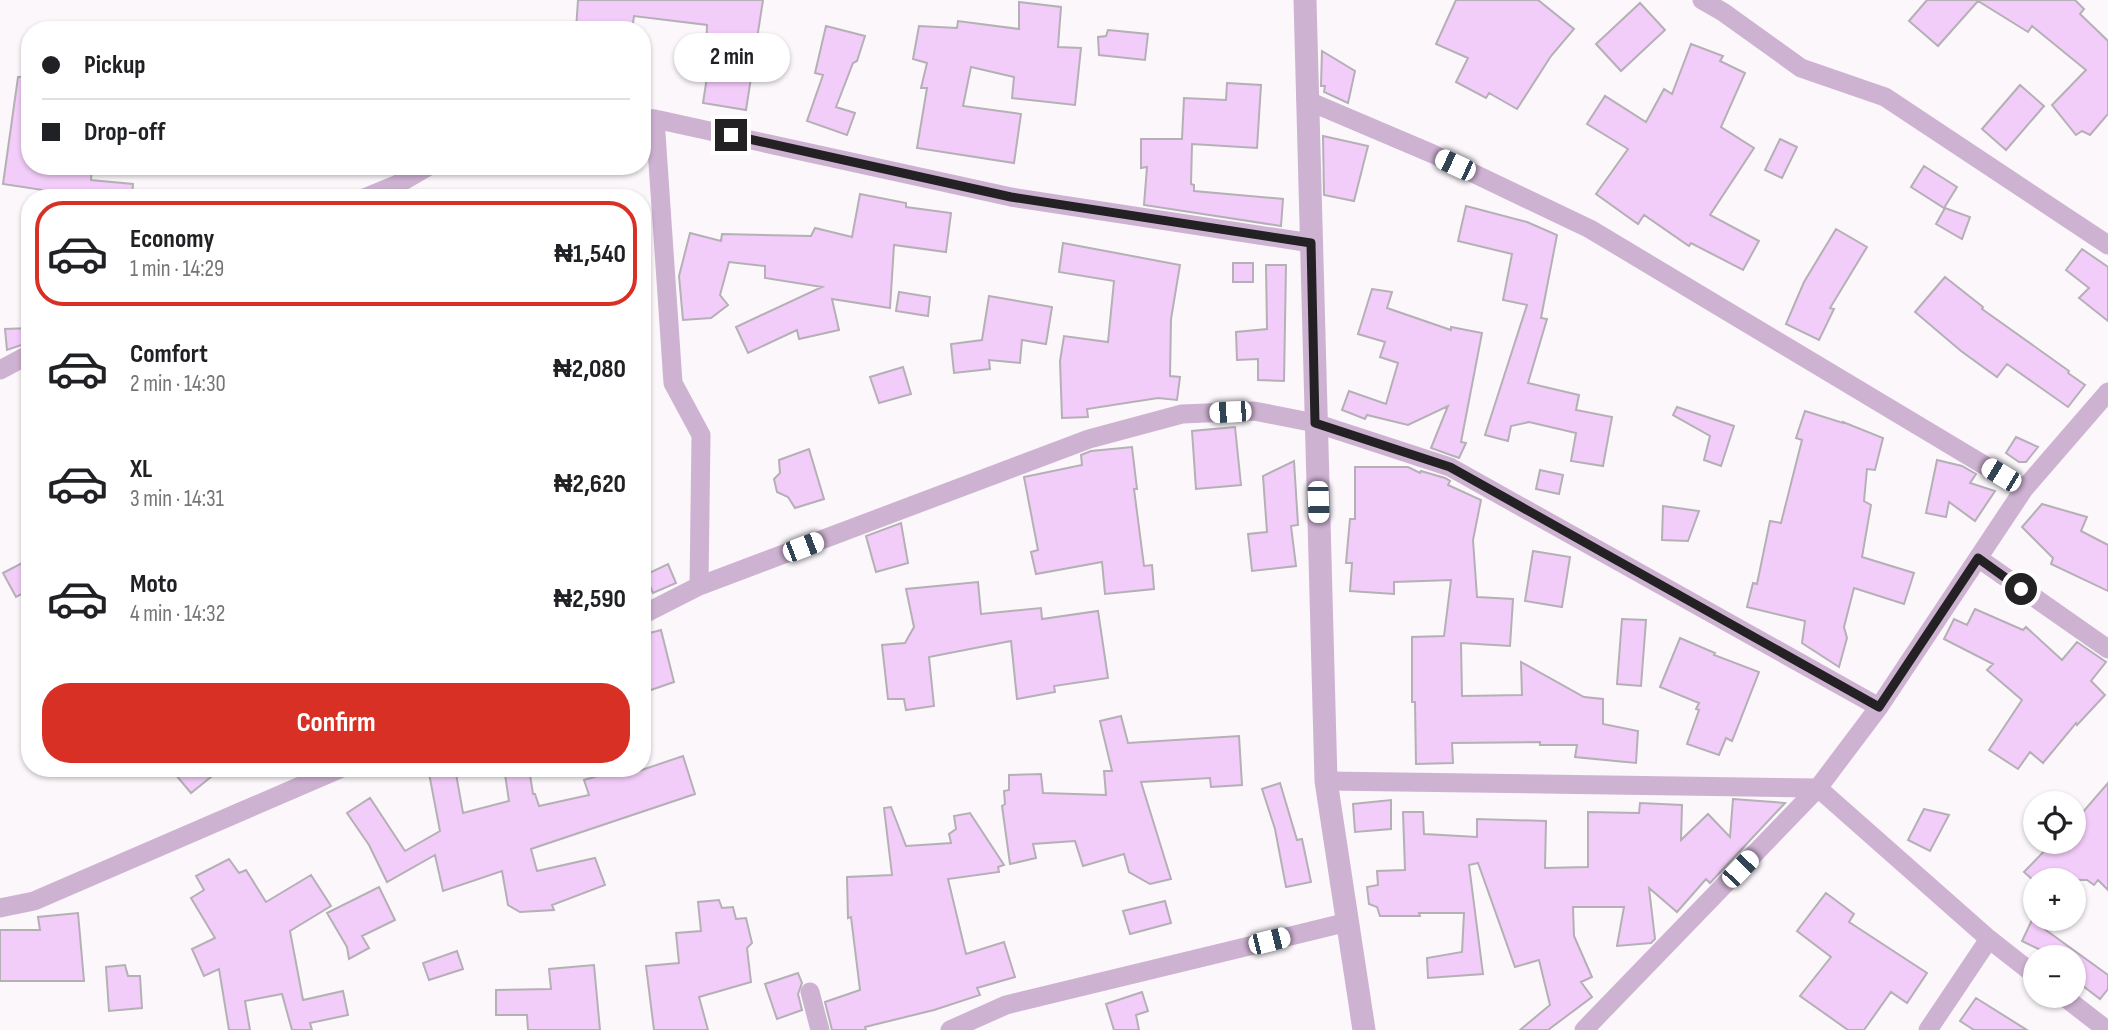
<!DOCTYPE html>
<meta charset="utf-8">
<style>
body{margin:0;font-family:"Sofia Sans Condensed",sans-serif;background:#f2f2f2;color:#202124;height:100vh;display:flex;flex-direction:column;font-size:26px;white-space:nowrap}
*{box-sizing:border-box;margin:0}
p{font-size:23px;color:#757577}
.icon{flex:none;width:38px;height:38px;fill:none;stroke:currentColor;stroke-width:2;stroke-linecap:round;stroke-linejoin:round}
.map{position:relative;flex:1;overflow:hidden}
.side{position:absolute;left:21px;top:189px;width:630px;height:588px;display:flex;flex-direction:column;background:#fff;border-radius:28px;box-shadow:0 2px 5px #0004}
.side>*{flex:none}
.hud{position:absolute;left:21px;top:21px;width:630px;height:154px;border-radius:28px;box-shadow:0 2px 5px #0004;display:grid;align-content:center;height:154px;padding:0 21px;background:#fff}
.fabs{position:absolute;left:2023px;top:791px;display:grid;gap:14px}
.fabs a{display:grid;place-items:center;width:63px;height:63px;border-radius:50%;background:#fff;box-shadow:0 2px 5px #0004;font-size:35px}
.end{position:absolute;width:32px;height:32px;margin:-16px;border:9px solid #232123;background:#fff;box-shadow:0 0 0 4px #fff}
.from{border-radius:50%}
.bubble{position:absolute;height:49px;border-radius:24px;background:#fff;box-shadow:0 2px 5px #0004;font-size:23px;font-weight:700;line-height:49px;text-align:center}
.car{position:absolute;width:21px;height:42px;margin:-21px -10px;border-radius:9px;box-shadow:0 0 5px 2px #0007;background:linear-gradient(#fff 24%,#345 0 40%,#fff 0 76%,#345 0 86%,#fff 0)}
.hud b{display:flex;align-items:center;gap:24px;height:66px;font-size:26px}
.hud b+b{border-top:2px solid #e0e0e0}
.hud i{width:18px;height:18px;background:#202124}
ul{padding:12px 0 0;list-style:none}
li{display:flex;align-items:center;gap:21px;height:105px;margin:0 14px 10px;padding:0 7px;border:4px solid transparent;border-radius:28px}
li div{flex:1}
li b{display:block;font-size:26px}
li em{font-style:normal;font-weight:700}
li.selected{border-color:#d93025}
li>.icon{width:63px;height:63px;stroke-width:1.5}
.button{display:flex;gap:14px;margin-top:auto;padding:14px 21px}
.button a{flex:1;height:80px;border-radius:28px;background:#d93025;color:#fff;font-size:28px;font-weight:700;line-height:80px;text-align:center}
.map>svg:first-child{display:block}
.building{fill:#f3cdf9;stroke:#b4b0b5;stroke-width:2}
.lines{fill:none;stroke-linecap:round;stroke-linejoin:round}
.minor{stroke:#ceb2d2;stroke-width:19}
.tertiary{stroke:#ceb2d2;stroke-width:23}
.route{stroke:#232123;stroke-width:9}
</style>
<div class="map">
<svg width="2108" height="1030" viewBox="0 0 2108 1030">
<rect width="100%" height="100%" fill="#fbf7fb"/>
<path class="building" d="M578,0H763L746,110L703,103L711,51H706L707,25L634,16L632,30H576Z
M1456,0H1538L1574,29L1551,56L1517,109L1489,93L1486,98L1456,82L1468,58L1436,44Z
M1927,0H2075L2084,9L2080,14L2108,41V114L2090,135L2082,131L2076,135L2052,105L2086,70L2032,26L2028,32L1978,1L1938,46L1909,21Z
M1019,2L1061,7L1058,47L1081,48L1075,105L1012,98L1014,77L971,67L963,106L1021,114L1014,163L917,148L927,88H921L927,63L913,59L919,26L957,28L958,21L1019,29Z
M1640,3L1665,30L1621,71L1596,44Z
M826,26L865,36L857,61L853,63L836,107L855,113L847,135L807,121L823,75L815,73Z
M1108,30L1148,34L1145,60L1099,55L1098,37L1106,36Z
M1691,44L1723,56L1720,61L1745,73L1721,127L1754,148L1710,215L1759,241L1743,270L1691,243L1689,246L1644,215L1638,224L1596,194L1628,149L1587,124L1605,96L1646,122L1664,89L1672,94Z
M1322,51L1355,71L1348,103L1324,92L1325,86H1321Z
M18,77H30V166H92L91,180L133,184L132,198H55L56,192L3,184Z
M1227,83L1261,85L1257,148L1192,144L1191,184L1194,185V191L1283,199L1281,226L1144,205L1147,167L1141,168V139H1182L1184,98L1226,100Z
M2020,85L2044,106L2006,150L1982,129Z
M1323,136L1368,146L1354,201L1324,195Z
M1780,139L1797,147L1782,178L1765,170Z
M1924,166L1957,187L1944,208L1911,187Z
M860,194L906,203V207L951,213L946,252L894,245L890,308L832,299L839,330L799,339L797,330L748,353L736,327L822,287L765,278V266L729,262L720,295L728,305L711,318L683,320L679,276L690,233L721,241L722,234L811,236L815,228L852,237Z
M1466,206L1527,222L1557,235L1541,318L1547,319L1528,383L1579,395L1576,410L1612,417L1603,466L1571,461L1576,433L1529,422L1511,426L1508,441L1485,435L1527,305L1503,300L1512,254L1458,241Z
M1945,208L1970,217L1962,239L1936,224Z
M1836,229L1867,247L1830,308L1834,309L1819,340L1786,324L1804,282Z
M1063,243L1180,265L1171,319L1170,376L1180,377L1177,400L1158,398L1087,409L1088,417L1062,418L1060,361L1064,336L1108,342L1114,281L1059,272Z
M2082,249L2108,267V321L2079,298L2089,288L2066,270Z
M1233,263H1253V282H1233Z
M1266,265H1286L1284,381L1258,380V359L1237,360L1236,332L1267,329Z
M1945,277L1983,307L1982,309L2069,371L2068,373L2085,385L2068,407L2007,364L1997,377L1961,351L1915,312Z
M1372,289L1392,292L1387,308L1451,330V327L1482,333L1461,442L1466,443L1459,458L1431,448L1448,406L1408,425L1367,415L1365,419L1342,410L1349,391L1386,404L1398,363L1380,357L1385,342L1358,334Z
M899,292L930,297L928,316L896,311Z
M989,296L1052,307L1046,344L1022,340L1020,363L989,360L990,369L954,373L951,344L982,340Z
M30,328V342L7,350L5,329Z
M903,367L911,394L879,403L870,377Z
M1677,407L1734,426L1721,466L1704,460L1710,436L1673,415Z
M1805,411L1843,423V422L1883,438L1875,470L1867,469L1864,501L1871,505L1862,557L1914,573L1904,604L1854,588L1844,627L1847,638L1839,667L1802,643L1805,621L1747,607L1753,583L1757,584L1770,521L1781,523L1802,440L1796,438Z
M1235,427L1241,485L1196,489L1192,431Z
M2016,437L2038,447L2026,462H2019L2006,453Z
M1132,447L1137,489H1134L1144,566L1152,565L1154,589L1105,594L1102,562L1036,574L1031,552L1038,550L1024,477L1082,465L1081,455L1091,451Z
M809,449L824,499L795,508L788,497L777,492L774,479L780,473L779,460Z
M1937,460L1962,466L1976,474L1970,483L1995,491L1975,521L1949,502L1946,517L1926,513Z
M1294,461L1298,525L1291,526L1296,566L1252,571L1248,534L1267,532L1263,476Z
M1355,467H1408L1420,473L1421,471L1445,478L1450,481L1448,485L1481,500L1473,540L1477,597L1513,599L1510,646L1461,643L1462,696L1522,695L1521,662L1584,697L1603,699V724L1638,731L1636,763L1575,757L1577,745H1540V742L1452,743L1453,763L1416,764L1415,702H1412V637L1444,636L1451,580L1394,582V594L1350,591L1352,563H1346L1350,519H1355Z
M1540,470L1563,475L1559,494L1536,489Z
M2042,504L2087,517L2081,531L2108,545V591L2051,564L2053,558L2022,527Z
M1663,506L1699,511L1688,541L1662,540Z
M901,523L908,563L876,572L866,536Z
M1533,551L1570,557L1562,607L1525,601Z
M30,559V590L16,597L3,573Z
M668,564L676,583L653,593L645,575Z
M978,582L981,614L1041,608L1042,619L1098,611L1108,678L1054,686L1055,692L1017,699L1011,641L929,657L934,706L906,710L904,699H888L882,645L905,643L914,627L906,589Z
M1975,609L2023,630L2026,627L2062,660L2077,642L2106,662L2091,681L2105,695L2077,725L2076,723L2043,763L2030,752L2018,769L1989,750L2022,700L1987,670L1993,664L1944,639L1954,619L1967,625Z
M1622,619L1646,620L1641,686L1617,684Z
M661,630L674,682L642,693V635Z
M1680,638L1715,653L1714,655L1759,672L1732,741L1726,738L1719,755L1687,744L1699,710L1696,709L1699,703L1660,687Z
M1121,716L1128,743L1239,736L1242,785L1211,787L1210,778L1141,782L1171,879L1150,884L1129,872L1124,854L1083,866L1075,841L1033,844L1036,858L1010,864L1002,806L1005,804L1004,791L1009,790V775L1041,774L1043,793L1106,795L1104,771H1112L1100,721Z
M683,756L695,794L531,849L537,871L595,858L605,885L552,905L554,910L520,912L508,905L502,871L443,891L435,855L387,882L369,845L347,813L370,798L405,851L440,831L428,768H455L463,813L509,801L504,768H529L533,794H535L539,806L589,795L584,780L624,768H628L630,774Z
M170,768H222L191,793Z
M1280,783L1297,840L1302,839L1311,882L1286,887L1275,829L1262,789Z
M2108,783V890L2098,880L2094,885L2087,880H2033L2024,872L2053,842H2074V807L2083,812Z
M1733,799L1785,803L1710,883L1706,879L1677,912L1649,888L1655,939L1651,943L1617,946L1624,907H1573L1574,936L1592,977L1581,982L1592,997L1548,1030H1520L1550,1005L1539,960L1515,967L1478,863L1469,865L1483,974L1428,978L1427,958L1462,952L1464,913H1419L1420,916H1380L1377,907L1369,904L1367,887L1378,885L1377,871L1405,870L1403,812H1423L1424,834L1477,837V819L1546,821L1545,868L1588,867V812L1639,813L1640,803L1682,805L1681,840L1708,814L1730,837Z
M1391,800V829L1355,832L1353,804Z
M891,807L906,846L951,843L949,834L956,829L954,816L970,813L1004,865L998,867L999,872L948,879L966,954L1004,942L1015,977L977,988L980,995L934,1010L865,1027L866,1030H832L825,1002L860,990L851,917L848,918L847,877L892,875L884,808Z
M1924,809L1949,815L1930,851L1908,840Z
M229,859L239,873L246,870L266,902L311,875L331,906L290,931L303,1000L343,991L348,1015L310,1023L312,1030H292L282,994L245,1001L250,1030H229L219,969L204,976L192,949L215,938L191,898L204,890L196,876Z
M379,887L395,920L362,936L369,948L349,959L347,947L327,913Z
M1826,893L1854,914L1849,922L1927,973L1907,1003L1891,992L1864,1030H1848L1800,996L1831,957L1797,931Z
M719,900L722,908L733,907L736,919L746,918L752,943L747,948L751,982L699,997L708,1030H654L646,966L679,963L676,933L701,931L698,902Z
M1165,901L1171,923L1130,934L1123,911Z
M78,913L84,981H0V930H40L38,917Z
M2032,920L2108,975V989L2100,999L2074,979V957H2055L2022,941Z
M457,951L463,969L429,980L423,963Z
M125,965L128,976H140L142,1008L109,1011L106,967Z
M594,965L600,1030H528L527,1015H496V990L551,989L549,969Z
M798,973L802,983L798,994L802,1010L777,1019L765,984Z
M1142,992L1148,1011L1136,1015L1139,1030H1114L1106,1004Z
M1976,998L2027,1030H1974L1960,1021Z"/>
<g class="lines">
<path class="minor" d="M1702,0L1723,12L1801,68L1885,97L2108,245
M1306,100L1433,154L1590,229L2024,489
M642,118L655,119L1011,197L1311,243
M655,119L673,383L701,435L699,586
M364,198L398,184L429,166
M0,370L30,354
M1978,558L2108,649
M642,615L699,586L1089,439L1182,414L1254,411L1315,423L1450,467L1879,707
M1326,781L1818,788L1989,939L2035,975
M0,908L34,901L342,768
M810,992L820,1030
M2063,996L2107,1030
M950,1030L1006,1005L1348,922
M1584,1030L1818,788L1879,707L2024,489L2108,392
M1928,1030L1989,939"/>
<path class="tertiary" d="M1305,0L1326,781L1364,1030"/>
</g>
<g class="lines">
<path class="route" d="M731,135L1011,197L1311,243L1315,423L1450,467L1879,707L1978,558L2021,589"/>
</g>
</svg>
<div class="fabs">
<a><svg class="icon" aria-label="locate" viewBox="0 0 24 24"><circle cx="12" cy="12" r="6"/><path d="M12 2v4M12 18v4M2 12h4M18 12h4"/></svg></a>
<a>+</a>
<a>−</a>
</div>
<i class="end from" style="left:2021px;top:589px"></i>
<i class="end" style="left:731px;top:135px"></i>
<div class="bubble" style="left:674px;top:33px;width:116px">2 min</div>
<i class="car" style="left:1455px;top:165px;rotate:295deg"></i>
<i class="car" style="left:1230px;top:412px;rotate:267deg"></i>
<i class="car" style="left:2001px;top:475px;rotate:301deg"></i>
<i class="car" style="left:1318px;top:502px;rotate:178deg"></i>
<i class="car" style="left:803px;top:547px;rotate:69deg"></i>
<i class="car" style="left:1740px;top:869px;rotate:44deg"></i>
<i class="car" style="left:1269px;top:941px;rotate:76deg"></i>
<div class="hud">
<b><i class="from"></i>Pickup</b>
<b><i></i>Drop-off</b>
</div>
<section class="side">
<ul>
<li class="selected"><svg class="icon" aria-label="car" viewBox="0 0 24 24"><path d="M5 17H2v-5l4-1 3-4h7l3 4 3 1v5h-3M9 17h6M6 11h13"/><circle cx="7" cy="17" r="2"/><circle cx="17" cy="17" r="2"/></svg><div><b>Economy</b><p>1 min · 14:29</p></div><em>₦1,540</em></li>
<li><svg class="icon" aria-label="car" viewBox="0 0 24 24"><path d="M5 17H2v-5l4-1 3-4h7l3 4 3 1v5h-3M9 17h6M6 11h13"/><circle cx="7" cy="17" r="2"/><circle cx="17" cy="17" r="2"/></svg><div><b>Comfort</b><p>2 min · 14:30</p></div><em>₦2,080</em></li>
<li><svg class="icon" aria-label="car" viewBox="0 0 24 24"><path d="M5 17H2v-5l4-1 3-4h7l3 4 3 1v5h-3M9 17h6M6 11h13"/><circle cx="7" cy="17" r="2"/><circle cx="17" cy="17" r="2"/></svg><div><b>XL</b><p>3 min · 14:31</p></div><em>₦2,620</em></li>
<li><svg class="icon" aria-label="car" viewBox="0 0 24 24"><path d="M5 17H2v-5l4-1 3-4h7l3 4 3 1v5h-3M9 17h6M6 11h13"/><circle cx="7" cy="17" r="2"/><circle cx="17" cy="17" r="2"/></svg><div><b>Moto</b><p>4 min · 14:32</p></div><em>₦2,590</em></li>
</ul>
<div class="button"><a>Confirm</a></div>
</section>
</div>
